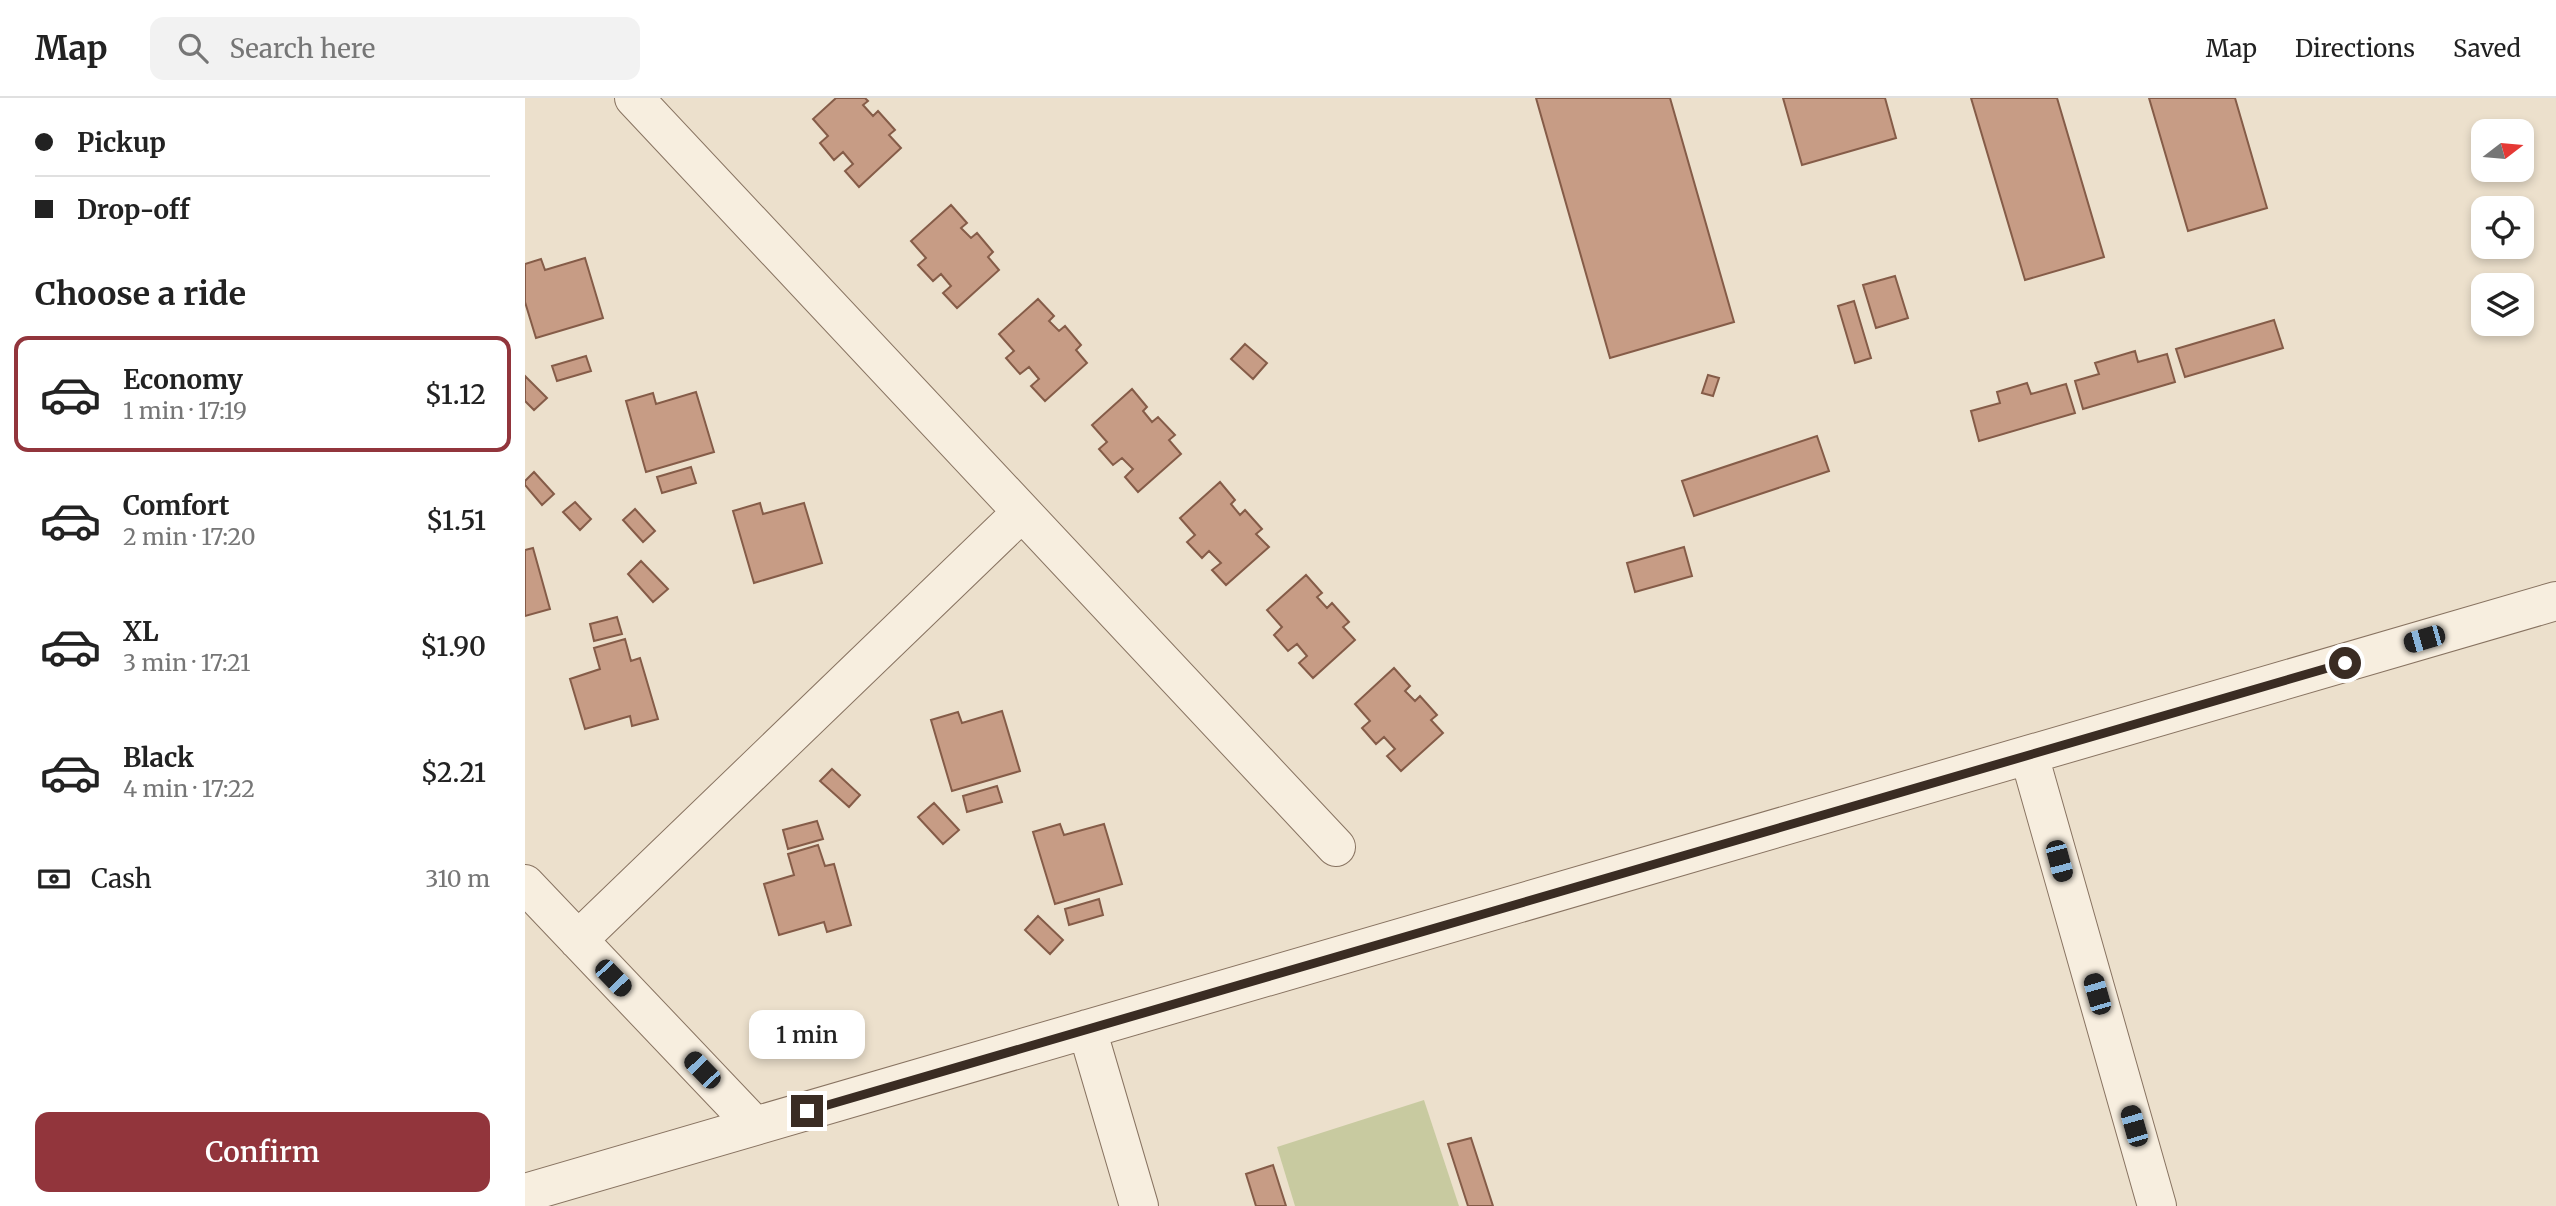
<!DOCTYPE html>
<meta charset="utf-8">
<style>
body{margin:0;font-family:Merriweather,serif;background:#f2f2f2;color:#222;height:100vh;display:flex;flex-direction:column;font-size:26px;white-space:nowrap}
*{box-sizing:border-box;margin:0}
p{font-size:23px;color:#767676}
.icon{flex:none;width:38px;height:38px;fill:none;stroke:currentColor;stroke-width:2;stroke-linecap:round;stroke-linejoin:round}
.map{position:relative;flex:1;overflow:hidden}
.drawer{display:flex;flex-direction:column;background:#fff;width:525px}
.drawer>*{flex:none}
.banner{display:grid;align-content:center;height:154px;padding:0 35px;background:#fff}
.needle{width:46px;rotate:74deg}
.tools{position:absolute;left:1946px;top:21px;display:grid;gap:14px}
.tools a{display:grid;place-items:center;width:63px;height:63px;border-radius:14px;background:#fff;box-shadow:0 4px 10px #0003;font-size:35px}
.end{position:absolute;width:32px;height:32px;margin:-16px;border:9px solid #3a2c23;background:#fff;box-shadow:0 0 0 4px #fff}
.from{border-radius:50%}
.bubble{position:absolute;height:49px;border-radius:14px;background:#fff;box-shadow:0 4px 10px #0003;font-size:23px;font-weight:600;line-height:49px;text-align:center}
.car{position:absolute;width:21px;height:42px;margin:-21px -10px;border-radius:9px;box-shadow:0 0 5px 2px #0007;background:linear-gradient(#222 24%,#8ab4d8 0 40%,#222 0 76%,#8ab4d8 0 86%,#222 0)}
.banner b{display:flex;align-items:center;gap:24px;height:66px;font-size:26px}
.banner b+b{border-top:2px solid #e0e0e0}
.banner i{width:18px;height:18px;background:#222}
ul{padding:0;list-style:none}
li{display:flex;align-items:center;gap:21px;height:116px;margin:0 14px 10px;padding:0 21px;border:4px solid transparent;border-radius:14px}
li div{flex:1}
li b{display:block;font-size:26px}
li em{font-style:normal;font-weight:600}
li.active{border-color:#92353c}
li>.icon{width:63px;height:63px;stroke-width:1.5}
h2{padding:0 35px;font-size:32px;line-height:84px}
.pay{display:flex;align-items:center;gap:18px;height:77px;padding:0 35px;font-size:26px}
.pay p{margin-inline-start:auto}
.cta{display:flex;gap:14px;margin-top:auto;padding:14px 35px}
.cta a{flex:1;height:80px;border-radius:14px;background:#92353c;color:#fff;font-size:28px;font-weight:600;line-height:80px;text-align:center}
header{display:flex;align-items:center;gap:42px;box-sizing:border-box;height:98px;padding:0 35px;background:#fff;border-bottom:2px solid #e0e0e0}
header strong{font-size:33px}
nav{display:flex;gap:38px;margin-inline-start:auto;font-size:24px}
.search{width:490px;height:63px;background:#f2f2f2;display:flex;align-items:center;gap:18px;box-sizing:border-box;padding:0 24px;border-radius:14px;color:#767676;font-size:26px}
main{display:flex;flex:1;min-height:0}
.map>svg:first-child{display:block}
.green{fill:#c8caa0}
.building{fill:#c79c85;stroke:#855c48;stroke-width:2}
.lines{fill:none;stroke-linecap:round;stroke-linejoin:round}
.minor-casing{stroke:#887361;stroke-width:40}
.minor{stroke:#f7eedf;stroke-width:38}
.route{stroke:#3a2c23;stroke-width:9}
</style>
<header>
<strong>Map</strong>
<div class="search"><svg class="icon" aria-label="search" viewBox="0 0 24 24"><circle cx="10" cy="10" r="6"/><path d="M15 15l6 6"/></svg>Search here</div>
<nav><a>Map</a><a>Directions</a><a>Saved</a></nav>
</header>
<main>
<section class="drawer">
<div class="banner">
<b><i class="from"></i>Pickup</b>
<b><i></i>Drop-off</b>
</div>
<h2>Choose a ride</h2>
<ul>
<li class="active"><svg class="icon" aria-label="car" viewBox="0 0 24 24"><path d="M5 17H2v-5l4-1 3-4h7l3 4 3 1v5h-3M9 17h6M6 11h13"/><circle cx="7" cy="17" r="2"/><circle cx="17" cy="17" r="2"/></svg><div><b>Economy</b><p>1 min · 17:19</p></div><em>$1.12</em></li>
<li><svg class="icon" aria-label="car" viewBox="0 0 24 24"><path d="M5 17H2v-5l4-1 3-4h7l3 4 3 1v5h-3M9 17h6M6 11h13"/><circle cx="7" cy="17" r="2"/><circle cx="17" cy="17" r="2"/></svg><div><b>Comfort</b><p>2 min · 17:20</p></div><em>$1.51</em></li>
<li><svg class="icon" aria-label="car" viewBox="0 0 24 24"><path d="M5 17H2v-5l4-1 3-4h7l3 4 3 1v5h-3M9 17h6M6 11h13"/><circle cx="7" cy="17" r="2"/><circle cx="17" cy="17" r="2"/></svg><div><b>XL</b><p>3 min · 17:21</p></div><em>$1.90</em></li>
<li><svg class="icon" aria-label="car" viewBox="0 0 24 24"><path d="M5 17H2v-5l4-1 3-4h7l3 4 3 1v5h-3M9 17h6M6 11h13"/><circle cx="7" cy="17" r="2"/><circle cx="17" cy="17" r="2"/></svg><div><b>Black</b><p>4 min · 17:22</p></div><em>$2.21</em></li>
</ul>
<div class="pay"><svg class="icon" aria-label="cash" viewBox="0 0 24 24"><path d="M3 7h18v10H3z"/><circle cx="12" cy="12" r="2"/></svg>Cash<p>310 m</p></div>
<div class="cta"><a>Confirm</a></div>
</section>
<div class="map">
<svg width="2031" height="1108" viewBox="0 0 2031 1108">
<rect width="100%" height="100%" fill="#ece0cc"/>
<path class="green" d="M899,1002L934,1108H770L752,1049Z"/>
<path class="building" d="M311,0H340L343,3L338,7L348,18L353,13L370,32L364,37L376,50L334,89L320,73L328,66L318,54L309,62L295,45L303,38L288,21Z
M1011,0H1145L1209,224L1085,260Z
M1258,0H1360L1371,40L1277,67Z
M1446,0H1532L1579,159L1500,182Z
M1624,0H1710L1742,110L1663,133Z
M1958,46L1959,72L1956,73L1948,49Z
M426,107L442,125L436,130L446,140L452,135L468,154L463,159L474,172L432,210L418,195L426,188L416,176L408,183L393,167L401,160L386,143Z
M60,160L78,220L11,240L0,204V166L16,161L20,172Z
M1370,178L1383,220L1351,230L1338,187Z
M513,201L529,218L524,223L534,233L540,228L556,247L551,252L562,265L520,303L506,288L514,281L504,269L495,276L481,260L489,253L474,236Z
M1329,203L1346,260L1330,265L1313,208Z
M1749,222L1758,250L1660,279L1651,251Z
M720,246L742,265L728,281L706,261Z
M1610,253L1613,264L1642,256L1650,284L1558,311L1550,283L1574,276L1570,265Z
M61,258L66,273L32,283L27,268Z
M1183,277L1194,280L1188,298L1177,295Z
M0,278L22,300L9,312L0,303Z
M1502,285L1506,296L1541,286L1550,315L1454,343L1446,313L1475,305L1472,294Z
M607,291L622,309L618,313L627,324L633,319L650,337L644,342L656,356L613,394L600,379L608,371L597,360L588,367L574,351L582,344L567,327Z
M171,294L189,354L121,374L101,303L128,295L131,306Z
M1292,338L1304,373L1169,418L1157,383Z
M166,369L171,385L137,395L132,379Z
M9,374L29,396L17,407L0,387V383Z
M695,384L710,402L706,406L715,417L720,412L737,431L731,436L744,449L701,487L687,472L696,465L684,453L677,460L662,444L670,437L655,420Z
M50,404L66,421L55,432L38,414Z
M235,405L238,416L279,405L297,465L229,485L208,413Z
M110,411L130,433L118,444L98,422Z
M1159,449L1167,478L1110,494L1102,465Z
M8,450L25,511L0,518V452Z
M116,463L143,491L128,504L103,476Z
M781,477L797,495L792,499L802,510L807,505L824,524L818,529L830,542L788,580L774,565L782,558L772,546L763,553L749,537L757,529L742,512Z
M92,519L97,536L69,543L65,526Z
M100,541L106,563L115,560L133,621L107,628L105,618L60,631L45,581L75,571L69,550Z
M869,570L885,588L880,593L890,603L895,598L912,617L906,622L918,635L876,673L862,658L870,651L859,639L851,646L837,630L845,623L830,606Z
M477,613L495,673L427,693L406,622L433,614L437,625Z
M307,671L335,697L324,709L295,683Z
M472,688L477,704L442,714L438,698Z
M409,705L434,732L418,746L393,719Z
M292,723L298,741L263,751L258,732Z
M535,726L539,737L579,726L597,786L530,806L508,734Z
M293,747L300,768L309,766L326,827L302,834L299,824L254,837L239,786L269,777L263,756Z
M574,801L578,817L544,827L540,811Z
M513,818L538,842L525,856L500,832Z
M946,1040L968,1108H943L923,1046Z
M748,1067L761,1108H731L721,1076Z"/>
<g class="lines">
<defs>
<path id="minor" d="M109,0L811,749
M1504,657L1632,1108
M0,786L230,1028
M53,842L497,414
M562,931L614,1108
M0,1095L2031,503"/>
</defs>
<use href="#minor" class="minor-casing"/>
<use href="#minor" class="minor"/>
</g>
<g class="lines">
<path class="route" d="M282,1013L1820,565"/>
</g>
</svg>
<div class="tools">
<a><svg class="needle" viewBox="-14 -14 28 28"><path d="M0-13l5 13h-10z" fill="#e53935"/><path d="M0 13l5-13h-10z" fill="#767676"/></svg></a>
<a><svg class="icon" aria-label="locate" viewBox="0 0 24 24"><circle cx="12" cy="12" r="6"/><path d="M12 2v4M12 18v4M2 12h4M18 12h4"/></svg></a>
<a><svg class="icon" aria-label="layers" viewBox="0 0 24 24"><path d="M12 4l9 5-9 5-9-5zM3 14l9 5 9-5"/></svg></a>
</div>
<i class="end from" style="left:1820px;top:565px"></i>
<i class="end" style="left:282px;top:1013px"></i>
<div class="bubble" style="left:224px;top:912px;width:116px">1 min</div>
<i class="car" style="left:1899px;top:541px;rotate:254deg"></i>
<i class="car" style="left:1534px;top:763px;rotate:165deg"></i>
<i class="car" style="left:88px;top:880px;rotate:136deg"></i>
<i class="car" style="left:1572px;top:896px;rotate:344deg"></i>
<i class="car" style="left:177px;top:972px;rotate:316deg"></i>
<i class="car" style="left:1609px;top:1028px;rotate:344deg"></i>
</div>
</main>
